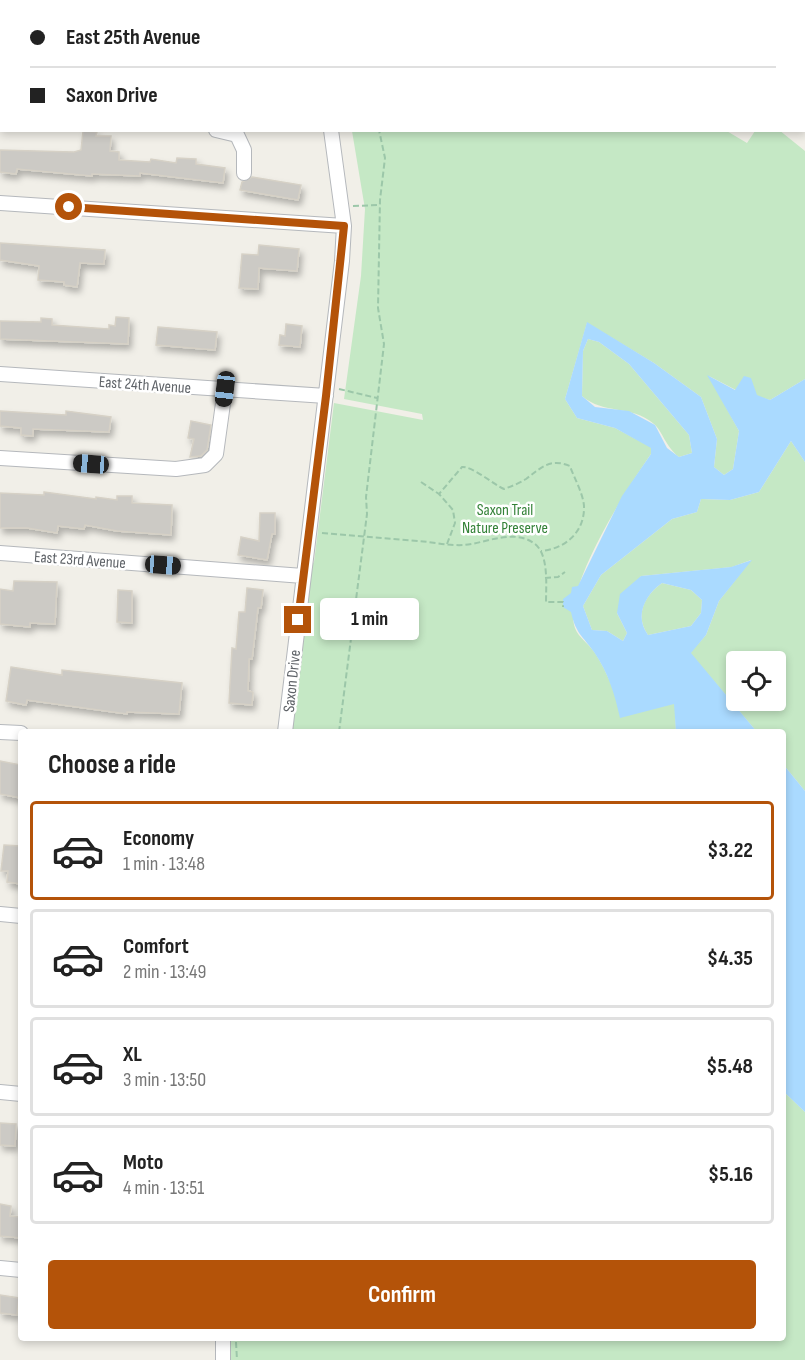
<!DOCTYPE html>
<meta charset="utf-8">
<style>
body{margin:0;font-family:"Sofia Sans Condensed",sans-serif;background:#f6f6f6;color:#222;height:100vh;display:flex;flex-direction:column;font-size:22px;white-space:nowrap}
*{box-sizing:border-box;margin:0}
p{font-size:20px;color:#767676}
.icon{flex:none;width:33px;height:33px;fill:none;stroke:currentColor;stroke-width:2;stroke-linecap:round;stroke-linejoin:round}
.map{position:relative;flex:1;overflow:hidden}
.sheet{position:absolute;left:18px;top:729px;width:768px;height:612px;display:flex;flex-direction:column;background:#fff;border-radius:6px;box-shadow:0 3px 9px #0003}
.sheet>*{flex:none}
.guide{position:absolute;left:0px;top:0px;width:806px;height:132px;box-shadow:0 3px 9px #0003;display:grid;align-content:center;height:132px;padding:0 30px;background:#fff}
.buttons{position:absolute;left:726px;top:651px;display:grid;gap:12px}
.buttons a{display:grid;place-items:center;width:60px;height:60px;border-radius:6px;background:#fff;box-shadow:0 3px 9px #0003;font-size:30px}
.end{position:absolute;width:27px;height:27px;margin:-14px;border:8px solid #b45309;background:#fff;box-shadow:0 0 0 3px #fff}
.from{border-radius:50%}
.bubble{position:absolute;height:42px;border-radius:6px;background:#fff;box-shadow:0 3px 9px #0003;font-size:20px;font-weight:700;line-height:42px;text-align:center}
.car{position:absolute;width:18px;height:36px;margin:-18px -9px;border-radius:8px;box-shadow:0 0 4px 2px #0007;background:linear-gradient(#222 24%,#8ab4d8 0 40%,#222 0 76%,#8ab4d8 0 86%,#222 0)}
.guide b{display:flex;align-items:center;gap:21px;height:57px;font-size:22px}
.guide b+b{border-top:2px solid #e0e0e0}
.guide i{width:15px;height:15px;background:#222}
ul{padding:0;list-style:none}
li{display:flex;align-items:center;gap:18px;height:99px;margin:0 12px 9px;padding:0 18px;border:3px solid #e0e0e0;border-radius:6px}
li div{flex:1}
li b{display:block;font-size:22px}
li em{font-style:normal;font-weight:700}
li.current{border-color:#b45309}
li>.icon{width:54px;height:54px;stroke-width:1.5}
h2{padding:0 30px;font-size:27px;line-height:72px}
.button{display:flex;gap:12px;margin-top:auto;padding:12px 30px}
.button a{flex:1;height:69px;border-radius:6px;background:#b45309;color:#fff;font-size:24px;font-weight:700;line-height:69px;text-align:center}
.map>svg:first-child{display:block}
.green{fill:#c5e8c5;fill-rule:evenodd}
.water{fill:#aadaff;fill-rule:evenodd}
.building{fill:#cccac5;stroke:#d6d1c6;stroke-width:1.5;filter:url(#shadow)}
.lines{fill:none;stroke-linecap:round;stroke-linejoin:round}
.minor-casing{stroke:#b5b8bc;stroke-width:16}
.path{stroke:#9cc7a9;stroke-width:2;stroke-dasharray:6 3;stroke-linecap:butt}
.minor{stroke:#fff;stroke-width:14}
.route{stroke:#b45309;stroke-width:8}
.labels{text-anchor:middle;stroke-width:5;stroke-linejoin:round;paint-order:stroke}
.street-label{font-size:16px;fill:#5f6368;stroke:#fff}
.park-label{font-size:16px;fill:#348238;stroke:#fff}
</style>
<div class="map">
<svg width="805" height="1360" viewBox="0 0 805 1360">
<defs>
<filter id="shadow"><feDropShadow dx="3" dy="5" stdDeviation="3" flood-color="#0004"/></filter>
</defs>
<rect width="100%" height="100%" fill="#f1efe8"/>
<path class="green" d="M725,130L747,143L755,131L779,130L805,151V379L770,400L736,390L709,376L739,431L733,469L724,475L714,467L717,439L701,397L654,363L587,323L565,399L577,418L615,428L651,447V454C628,487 561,590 575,628C578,637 589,644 595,653C603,665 610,681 615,694L675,704L676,732H285L303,576L314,562L334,403L423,420L422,414L344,399L361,276L365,209L352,131Z
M588,339L599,342L629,364L689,435L692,453L679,457C665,446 663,432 654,424C630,404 604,415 582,396L583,351Z
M791,441L805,462V791L783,764V732H757L690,653L706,635L719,601L751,560L732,567L641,576L617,613L627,633L623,641L607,631L592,630L583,606L601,575L672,519L697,512L701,499L730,500L759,492ZM736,662H776V700H736Z
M662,583L691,590L702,600L701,613L691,626L648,635C634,615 645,595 662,583Z
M783,1091L805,1112V1360H223V1338H783Z"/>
<path class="water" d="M587,322L654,363L701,397L717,439L714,467L724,475L733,469L739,431L707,375L735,390L744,376L751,378L757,395L770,400L805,379V462L791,441L759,492L730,500L701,499L697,512L672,519L601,575L583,606L592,630L607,631L623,641L627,633L617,613L620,594L641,576L731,567L752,560L719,601L706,635L691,653L757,732H676L674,704L620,718C615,695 608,672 594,652C582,635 576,634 571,612L563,607V599L571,593L572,587L578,586L622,496L651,454V448L615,428L577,418L565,399ZM588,339L599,342L629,364L689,435L692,453L679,457L667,448L655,425L629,411L595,407L582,396L583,351ZM662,583L691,590L702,600L701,613L691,626L648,635C634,616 645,595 662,583Z
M783,764L805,791V1112L783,1091Z"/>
<path class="building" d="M83,131L97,132L96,136H111L110,151L119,152V160L150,162L151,159L176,163L177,158L196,159V164L225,168L223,183L140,173V176L92,174V176L17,169L16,174L0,172V150L74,152L81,150Z
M252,177L301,185L298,200L240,190L242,182Z
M0,243L105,250L104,264L80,263L77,287L64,285V282L38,280L39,266L0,260Z
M259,245L299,249L297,271L259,268L258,289L239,288L242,254L258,255Z
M116,317L129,318L128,344L0,339V321L41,322V318L52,319V325L109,329V325L115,326Z
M286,324L302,326L300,347L279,345L280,335L285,336Z
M158,327L217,332L215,350L156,345Z
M0,411L66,415V411L111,417L109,432L33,429V436L21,435V428L0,426Z
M191,421L211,425L207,450L201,456L190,457L194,439L188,438Z
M44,492L96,499V497L117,500V496H132V503L172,505L171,535L117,531L85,525L84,529L58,526L57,533L27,528H0V493L44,495Z
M260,513H275V534H272L267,560L238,555L241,537L259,541Z
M14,581L57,582L55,624L30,623V627L0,624V589L13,591Z
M247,588L263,590L261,608H258L252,659H249L248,691L253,692L252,705L229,703L232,648L236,649L239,612H245Z
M118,590L132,591V623L117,622Z
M11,667L62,675V670L182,683L179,714L127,712V714L27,700L26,705L6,701Z
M0,761L21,765V798L0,794Z
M4,845L21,846V884L7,882L8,871H1Z
M0,1123L16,1124L15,1146L0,1145Z
M0,1204L11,1206L10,1216L21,1217V1238L0,1236Z
M0,1295L19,1298L17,1315L0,1313Z"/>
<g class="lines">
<defs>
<path id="minor" d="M312,0L313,2
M722,0L723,2
M0,17H2
M0,113H2
M216,130L237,135L244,150V173
M0,203L344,226
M0,374L326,396
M0,458L176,469L205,465L216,454L225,389
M0,553L303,576
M0,732L21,733
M285,732L342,261L344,226L331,130
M0,914L21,916
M0,1092L21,1094
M0,1268L21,1270
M223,1338V1360"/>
</defs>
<use href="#minor" class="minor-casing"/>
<path class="path" d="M355,0V2
M353,206L380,205
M339,389L377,398
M421,482L439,494
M322,533C354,536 385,538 418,541C433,542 449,546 464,545C487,543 514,528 535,544C549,555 546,586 546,602H563V607
M447,544L455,523L453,510L439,494L462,467C472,466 493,484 504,489C512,486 520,483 526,479C542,467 550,458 570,466C574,478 583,493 584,506C585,532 565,549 541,551
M545,578L558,577L565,572
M339,732L367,514L366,497L384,344L378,308L380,200L385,158L379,130
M236,1342L237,1360"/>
<use href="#minor" class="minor"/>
</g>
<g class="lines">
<path class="route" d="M69,207L344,226L326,396L298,620"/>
</g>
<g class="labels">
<g class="street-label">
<text transform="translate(145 384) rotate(4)" y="6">East 24th Avenue</text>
<text transform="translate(80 559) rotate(4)" y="6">East 23rd Avenue</text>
<text transform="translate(291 681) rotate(-84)" y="6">Saxon Drive</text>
</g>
<g class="park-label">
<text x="505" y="515">Saxon Trail<tspan x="505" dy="18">Nature Preserve</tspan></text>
</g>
</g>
</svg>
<div class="buttons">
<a><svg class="icon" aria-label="locate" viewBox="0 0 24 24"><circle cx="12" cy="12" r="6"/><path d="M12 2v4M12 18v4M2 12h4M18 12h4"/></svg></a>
</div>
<i class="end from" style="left:69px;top:207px"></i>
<i class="end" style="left:298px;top:620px"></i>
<div class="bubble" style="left:320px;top:598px;width:99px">1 min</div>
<i class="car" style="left:225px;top:389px;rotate:187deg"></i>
<i class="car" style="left:91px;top:464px;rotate:274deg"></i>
<i class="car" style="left:163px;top:565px;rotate:94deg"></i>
<div class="guide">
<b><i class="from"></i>East 25th Avenue</b>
<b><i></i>Saxon Drive</b>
</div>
<section class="sheet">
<h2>Choose a ride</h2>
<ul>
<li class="current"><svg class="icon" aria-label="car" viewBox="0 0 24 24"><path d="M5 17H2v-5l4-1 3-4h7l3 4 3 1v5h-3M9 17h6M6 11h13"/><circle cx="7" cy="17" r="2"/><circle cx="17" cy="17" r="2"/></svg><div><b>Economy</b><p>1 min · 13:48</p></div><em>$3.22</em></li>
<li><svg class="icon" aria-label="car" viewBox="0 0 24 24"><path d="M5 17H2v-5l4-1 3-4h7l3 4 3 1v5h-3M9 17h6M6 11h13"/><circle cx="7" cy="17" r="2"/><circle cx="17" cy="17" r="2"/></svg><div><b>Comfort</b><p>2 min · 13:49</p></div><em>$4.35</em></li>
<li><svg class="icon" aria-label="car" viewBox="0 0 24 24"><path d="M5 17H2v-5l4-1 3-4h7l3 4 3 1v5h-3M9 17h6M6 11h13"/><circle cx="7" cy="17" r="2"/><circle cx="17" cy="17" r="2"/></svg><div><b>XL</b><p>3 min · 13:50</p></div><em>$5.48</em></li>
<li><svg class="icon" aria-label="car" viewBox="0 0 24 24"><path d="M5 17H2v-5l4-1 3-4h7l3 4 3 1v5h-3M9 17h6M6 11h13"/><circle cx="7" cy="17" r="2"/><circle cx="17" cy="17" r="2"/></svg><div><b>Moto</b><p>4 min · 13:51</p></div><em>$5.16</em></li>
</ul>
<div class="button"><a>Confirm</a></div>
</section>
</div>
